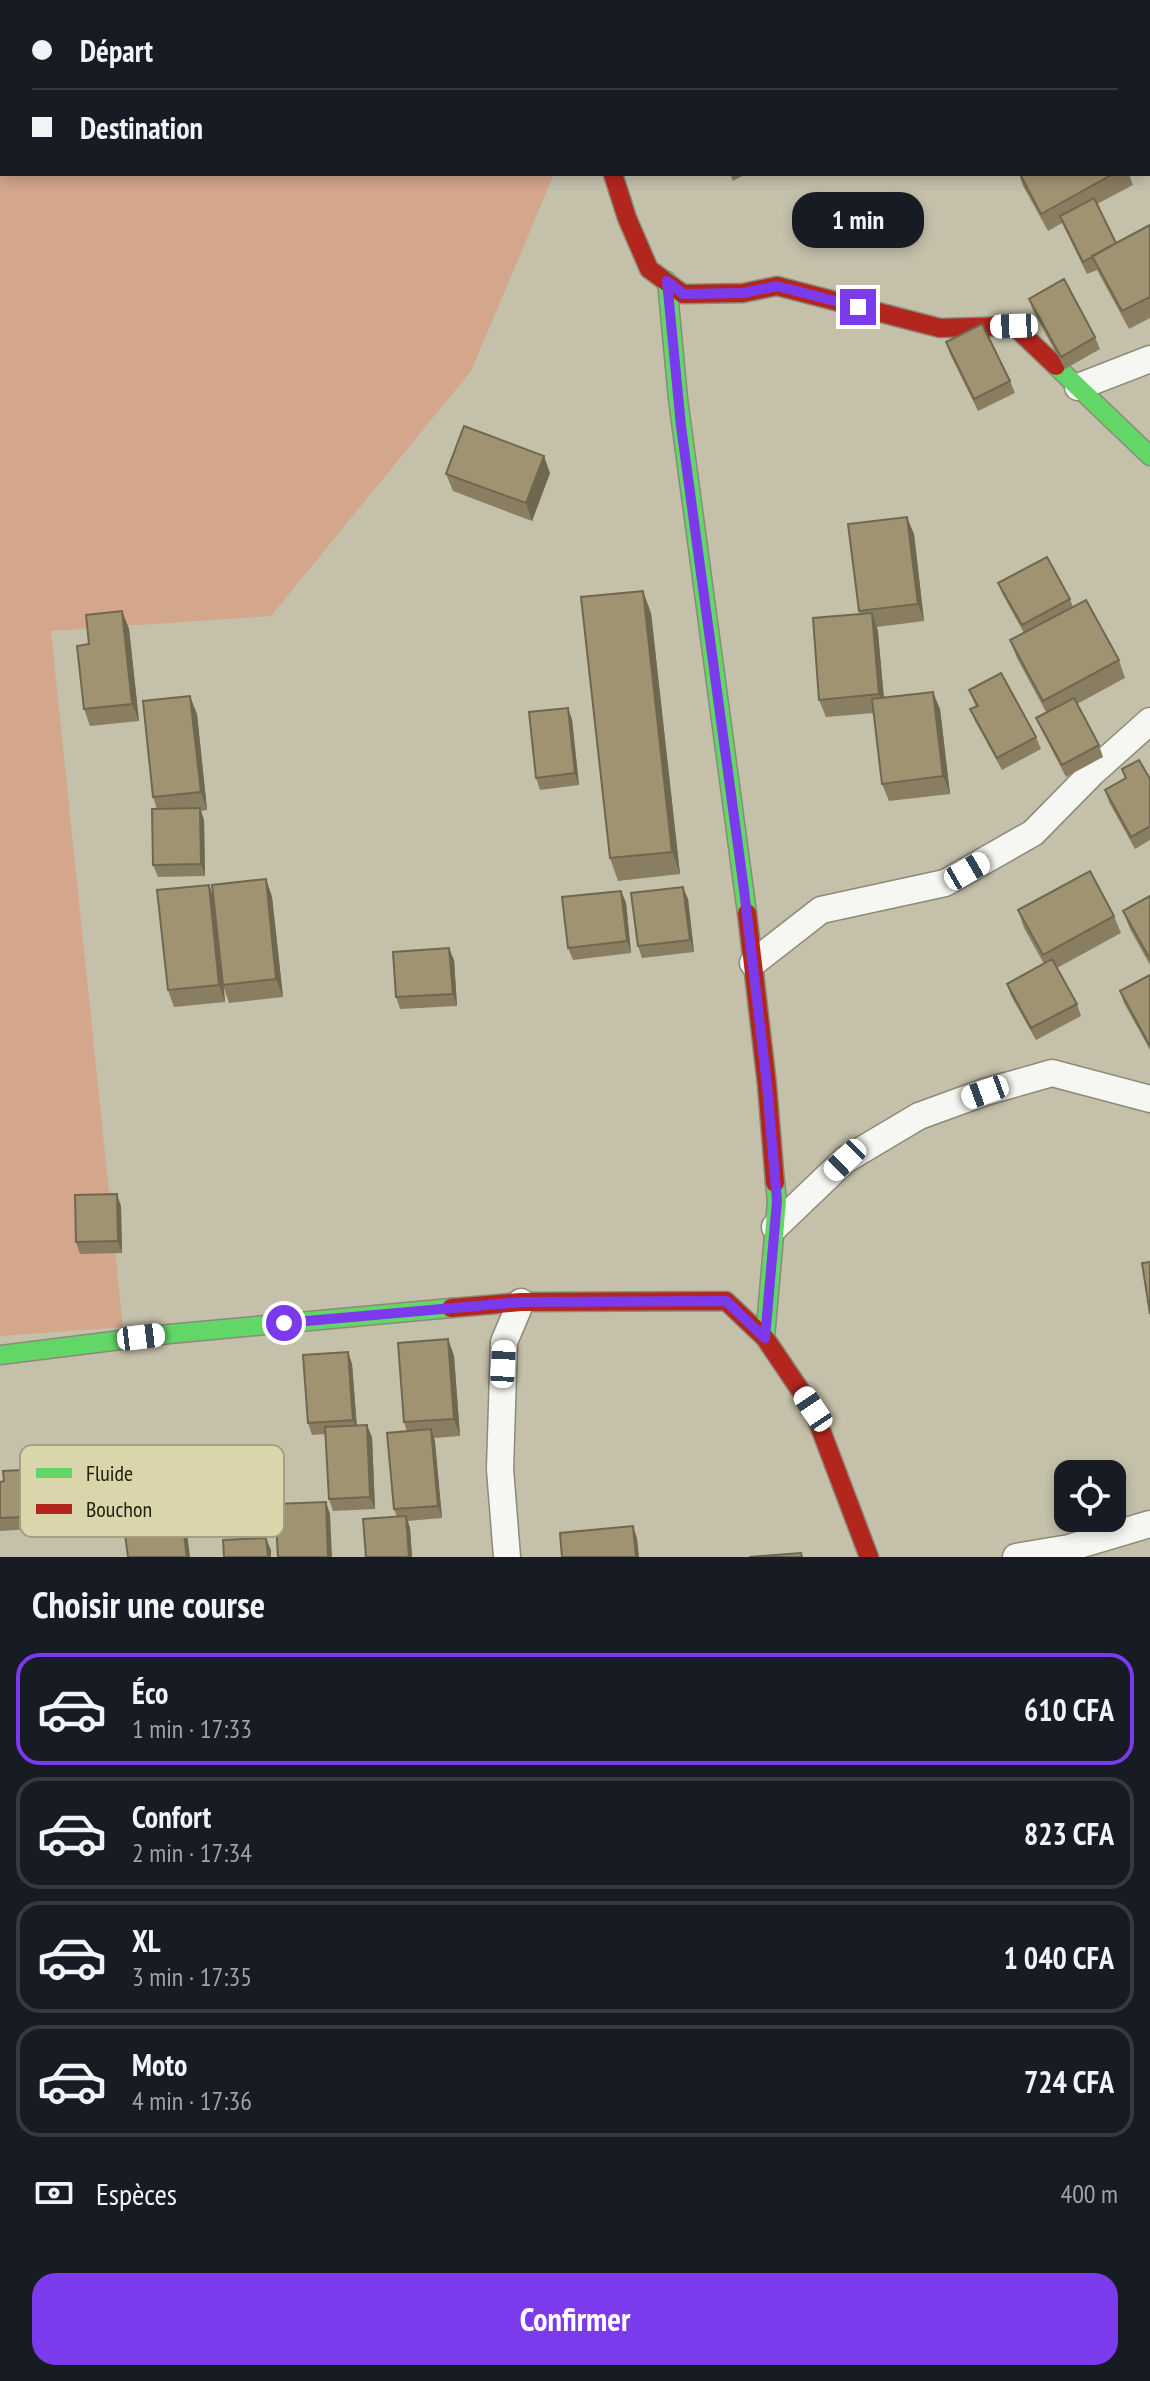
<!DOCTYPE html>
<html lang="fr">
<meta charset="utf-8">
<style>
body{margin:0;font-family:"PT Sans Narrow",sans-serif;background:#242831;color:#f1f3f6;height:100vh;display:flex;flex-direction:column;font-size:30px;white-space:nowrap}
*{box-sizing:border-box;margin:0}
p{font-size:26px;color:#9ea1a6}
.icon{flex:none;width:44px;height:44px;fill:none;stroke:currentColor;stroke-width:2;stroke-linecap:round;stroke-linejoin:round}
.map{position:relative;height:1557px;overflow:hidden}
.side{display:flex;flex-direction:column;background:#171b24;flex:1}
.side>*{flex:none}
.top-card{position:absolute;left:0px;top:0px;width:1150px;height:176px;box-shadow:0 4px 12px #0003;display:grid;align-content:center;height:176px;padding:0 32px;background:#171b24}
.fabs{position:absolute;left:1054px;top:1460px;display:grid;gap:16px}
.fabs a{display:grid;place-items:center;width:72px;height:72px;border-radius:16px;background:#171b24;box-shadow:0 4px 12px #0003;font-size:40px}
.end{position:absolute;width:36px;height:36px;margin:-18px;border:10px solid #7c3aed;background:#fff;box-shadow:0 0 0 4px #fff}
.from{border-radius:50%}
.bubble{position:absolute;height:56px;border-radius:24px;background:#171b24;box-shadow:0 4px 12px #0003;font-size:26px;font-weight:700;line-height:56px;text-align:center}
.car{position:absolute;width:24px;height:48px;margin:-24px -12px;border-radius:10px;box-shadow:0 0 6px 2px #0007;background:linear-gradient(#fff 24%,#345 0 40%,#fff 0 76%,#345 0 86%,#fff 0)}
.top-card b{display:flex;align-items:center;gap:28px;height:76px;font-size:30px}
.top-card b+b{border-top:2px solid #363941}
.top-card i{width:20px;height:20px;background:#f1f3f6}
ul{padding:0;list-style:none}
li{display:flex;align-items:center;gap:24px;height:112px;margin:0 16px 12px;padding:0 16px;border:4px solid #363941;border-radius:24px}
li div{flex:1}
li b{display:block;font-size:30px}
li em{font-style:normal;font-weight:700}
li.on{border-color:#7c3aed}
li>.icon{width:72px;height:72px;stroke-width:1.5}
h2{padding:0 32px;font-size:36px;line-height:96px}
.pay{display:flex;align-items:center;gap:20px;height:88px;padding:0 32px;font-size:30px}
.pay p{margin-inline-start:auto}
.primary-button{display:flex;gap:16px;margin-top:auto;padding:16px 32px}
.primary-button a{flex:1;height:92px;border-radius:24px;background:#7c3aed;color:#fff;font-size:32px;font-weight:700;line-height:92px;text-align:center}
.map>svg:first-child{display:block}
.green{fill:#d4a68c}
.lines{fill:none;stroke-linecap:round;stroke-linejoin:round}
.street-casing{stroke:#8c8a78;stroke-width:29}
.fast-casing{stroke:#8c8a78;stroke-width:21}
.jam-casing{stroke:#8c8a78;stroke-width:21}
.street{stroke:#f6f6f2;stroke-width:26}
.fast{stroke:#63d668;stroke-width:18}
.jam{stroke:#b3261e;stroke-width:18}
.wall{fill:#897e61}
.shaded-wall{fill:#6f674f}
.building{fill:#9f9371;stroke:#6f674f;stroke-width:2}
.route{stroke:#7c3aed;stroke-width:10}
.key{fill:#dbd5ac;stroke:#a49f7e;stroke-width:2}
.key-label{font-size:22px;fill:#232111}
</style>
<div class="map">
<svg width="1150" height="1557" viewBox="0 0 1150 1557">
<rect width="100%" height="100%" fill="#c4c0aa"/>
<path class="green" d="M0,0H442L444,2H2V174H554L471,371L271,616L51,631L123,1327L0,1336Z"/>
<g class="lines">
<defs>
<path id="street" d="M615,2V0
M1078,387L1150,359
M753,963L821,910L945,883L1033,833L1093,772L1150,721
M775,1227L845,1160L919,1116L985,1092L1052,1073L1150,1099
M507,1557L500,1469L504,1342L521,1302
M1016,1557L1069,1548L1150,1524"/>
<path id="fast" d="M667,281L678,399L747,913
M1056,366L1150,456
M765,1338L777,1201L775,1183
M0,1355L169,1334L451,1308"/>
<path id="jam" d="M613,174L627,218L649,269L683,294L743,293L777,286L940,328L1014,326L1056,366
M747,913L767,1085L775,1183
M451,1308L521,1302L726,1301L765,1338L813,1409L869,1557"/>
</defs>
<use href="#street" class="street-casing"/>
<use href="#fast" class="fast-casing"/>
<use href="#jam" class="jam-casing"/>
<use href="#street" class="street"/>
<use href="#fast" class="fast"/>
<use href="#jam" class="jam"/>
</g>
<path class="wall" d="M730,174H746L733,181Z
M1019,174H1129L1133,185L1097,204L1116,243L1150,225V318L1129,329L1097,270L1087,274L1062,223L1048,231L1023,186Z
M1029,299L1095,337L1100,349L1065,369L1033,311Z
M946,342L1010,381L1015,393L978,411L950,354Z
M550,473L532,521L453,491L446,474Z
M914,534L924,621L877,627L884,697L940,709L950,794L889,801L882,784L874,713L826,717L819,700L860,614L859,611Z
M998,583L1070,599L1073,607L1119,660L1125,678L1077,704L1099,745L1103,757L1066,777L1041,729L1036,718L1046,712L1017,658L1010,640L1024,633L1003,595Z
M122,611L129,629L139,721L90,726L84,709L89,644Z
M651,613L680,874L618,881L610,858Z
M969,690L1036,737L1041,749L1002,770L975,721L970,709L976,707Z
M568,708L572,720L579,785L540,790L536,778Z
M197,714L207,810L201,811L204,820L205,876L158,877L153,865L157,809L153,797Z
M1122,769L1150,779V840L1135,849L1109,802L1105,790L1125,779Z
M266,879L272,897L283,997L229,1003L224,988L225,1002L174,1007L168,990L214,898Z
M621,891L626,903L631,953L573,960L568,948Z
M1150,896V965L1130,929L1123,911Z
M688,899L694,952L642,958L638,946Z
M1018,910L1114,916L1121,933L1057,968L1077,1004L1081,1016L1036,1040L1011,996L1007,984L1044,964L1024,928Z
M454,960L457,1006L400,1009L396,997Z
M1150,975V1050L1124,1003L1120,991Z
M121,1206L122,1253L80,1254L76,1242Z
M448,1339L454,1356L460,1436L434,1438L442,1518L408,1521L410,1528L412,1557H366L397,1517L394,1509L407,1432L404,1422Z
M348,1352L352,1364L357,1425L372,1437L375,1509L333,1511L329,1499L326,1434L312,1435L308,1423Z
M219,1459L222,1512L183,1514L178,1502Z
M42,1469L46,1481L48,1528L0,1531V1482Z"/>
<path class="shaded-wall" d="M544,456L550,473L532,521L526,503Z
M907,517L914,534L924,621L918,604Z
M643,591L651,613L680,874L672,852Z
M122,611L129,629L139,721L132,704Z
M872,613L878,631L885,712L879,694Z
M933,692L940,709L950,794L943,776Z
M190,696L197,714L207,810L201,792Z
M568,708L572,720L579,785L575,773Z
M200,808L204,820L205,876L201,864Z
M266,879L272,897L283,997L276,979Z
M209,885L215,902L225,1002L219,985Z
M683,887L688,899L694,952L690,940Z
M621,891L626,903L631,953L627,941Z
M449,948L454,960L457,1006L453,994Z
M117,1194L121,1206L122,1253L118,1241Z
M448,1339L454,1356L460,1436L454,1419Z
M348,1352L352,1364L357,1432L353,1420Z
M367,1425L372,1437L375,1509L370,1497Z
M431,1429L435,1441L442,1518L438,1506Z
M215,1447L219,1459L222,1512L218,1500Z
M42,1469L46,1481L48,1528L44,1516Z
M326,1502L330,1514L332,1557H328Z
M181,1512L186,1524L190,1557H187Z
M406,1516L410,1528L412,1557H409Z
M633,1526L637,1538L639,1557H636Z
M266,1538L271,1550V1557H268Z"/>
<path class="building" d="M720,0H829L830,2H715Z
M1020,174H1113L1041,214Z
M1094,198L1116,243L1083,262L1060,216Z
M1150,225V297L1122,311L1092,256Z
M1064,279L1095,337L1061,357L1029,299Z
M982,324L1010,381L974,399L946,342Z
M464,426L544,456L526,503L446,474Z
M907,517L918,604L859,611L848,524Z
M1047,557L1070,599L1022,625L998,583Z
M643,591L672,852L610,858L581,597Z
M1086,600L1119,660L1043,701L1010,640Z
M122,611L132,704L84,709L77,646L89,644L86,615Z
M872,613L879,694L819,700L813,618Z
M1001,673L1036,737L997,758L970,709L978,706L969,690Z
M933,692L943,776L882,784L872,699Z
M190,696L201,792L153,797L143,701Z
M1074,698L1099,745L1062,765L1036,718Z
M568,708L575,773L536,778L529,712Z
M1139,760L1150,779V826L1131,837L1105,790L1126,778L1122,769Z
M200,808L201,864L153,865L152,809Z
M1090,871L1114,916L1043,955L1018,910Z
M266,879L276,979L223,985L212,885Z
M209,885L219,985L168,990L157,890Z
M683,887L690,940L638,946L631,893Z
M621,891L627,941L568,948L562,897Z
M1150,896V959L1123,911Z
M449,948L453,994L396,997L393,952Z
M1052,959L1077,1004L1031,1028L1007,984Z
M1150,975V1046L1120,991Z
M117,1194L118,1241L76,1242L75,1195Z
M1150,1262V1314L1142,1263Z
M448,1339L454,1419L404,1422L398,1343Z
M348,1352L353,1420L308,1423L303,1355Z
M367,1425L370,1497L329,1499L325,1427Z
M431,1429L438,1506L394,1509L387,1433Z
M42,1469L44,1516L0,1518V1482L4,1481L3,1471Z
M326,1502L328,1557H278L275,1504Z
M181,1512L187,1557H128L123,1519Z
M406,1516L409,1557H366L363,1519Z
M633,1526L636,1557H562L560,1533Z
M266,1538L268,1557H224L223,1540Z
M801,1553L802,1557H749Z"/>
<g class="lines">
<path class="route" d="M284,1323L521,1302L726,1301L765,1338L777,1201L767,1085L744,890L681,426L667,281L683,294L743,293L777,286L858,307"/>
</g>
<rect x="20" y="1445" width="264" height="92" rx="12" class="key"/>
<rect x="36" y="1468" width="36" height="10" fill="#63d668"/>
<rect x="36" y="1504" width="36" height="10" fill="#b3261e"/>
<g class="key-label">
<text x="86" y="1481">Fluide</text>
<text x="86" y="1517">Bouchon</text>
</g>
</svg>
<div class="fabs">
<a><svg class="icon" aria-label="locate" viewBox="0 0 24 24"><circle cx="12" cy="12" r="6"/><path d="M12 2v4M12 18v4M2 12h4M18 12h4"/></svg></a>
</div>
<i class="end from" style="left:284px;top:1323px"></i>
<i class="end" style="left:858px;top:307px"></i>
<div class="bubble" style="left:792px;top:192px;width:132px">1 min</div>
<i class="car" style="left:1014px;top:326px;rotate:268deg"></i>
<i class="car" style="left:967px;top:871px;rotate:60deg"></i>
<i class="car" style="left:985px;top:1092px;rotate:250deg"></i>
<i class="car" style="left:845px;top:1160px;rotate:226deg"></i>
<i class="car" style="left:141px;top:1337px;rotate:83deg"></i>
<i class="car" style="left:503px;top:1364px;rotate:3deg"></i>
<i class="car" style="left:813px;top:1409px;rotate:326deg"></i>
<div class="top-card">
<b><i class="from"></i>Départ</b>
<b><i></i>Destination</b>
</div>
</div>
<section class="side">
<h2>Choisir une course</h2>
<ul>
<li class="on"><svg class="icon" aria-label="car" viewBox="0 0 24 24"><path d="M5 17H2v-5l4-1 3-4h7l3 4 3 1v5h-3M9 17h6M6 11h13"/><circle cx="7" cy="17" r="2"/><circle cx="17" cy="17" r="2"/></svg><div><b>Éco</b><p>1 min · 17:33</p></div><em>610 CFA</em></li>
<li><svg class="icon" aria-label="car" viewBox="0 0 24 24"><path d="M5 17H2v-5l4-1 3-4h7l3 4 3 1v5h-3M9 17h6M6 11h13"/><circle cx="7" cy="17" r="2"/><circle cx="17" cy="17" r="2"/></svg><div><b>Confort</b><p>2 min · 17:34</p></div><em>823 CFA</em></li>
<li><svg class="icon" aria-label="car" viewBox="0 0 24 24"><path d="M5 17H2v-5l4-1 3-4h7l3 4 3 1v5h-3M9 17h6M6 11h13"/><circle cx="7" cy="17" r="2"/><circle cx="17" cy="17" r="2"/></svg><div><b>XL</b><p>3 min · 17:35</p></div><em>1 040 CFA</em></li>
<li><svg class="icon" aria-label="car" viewBox="0 0 24 24"><path d="M5 17H2v-5l4-1 3-4h7l3 4 3 1v5h-3M9 17h6M6 11h13"/><circle cx="7" cy="17" r="2"/><circle cx="17" cy="17" r="2"/></svg><div><b>Moto</b><p>4 min · 17:36</p></div><em>724 CFA</em></li>
</ul>
<div class="pay"><svg class="icon" aria-label="cash" viewBox="0 0 24 24"><path d="M3 7h18v10H3z"/><circle cx="12" cy="12" r="2"/></svg>Espèces<p>400 m</p></div>
<div class="primary-button"><a>Confirmer</a></div>
</section>
